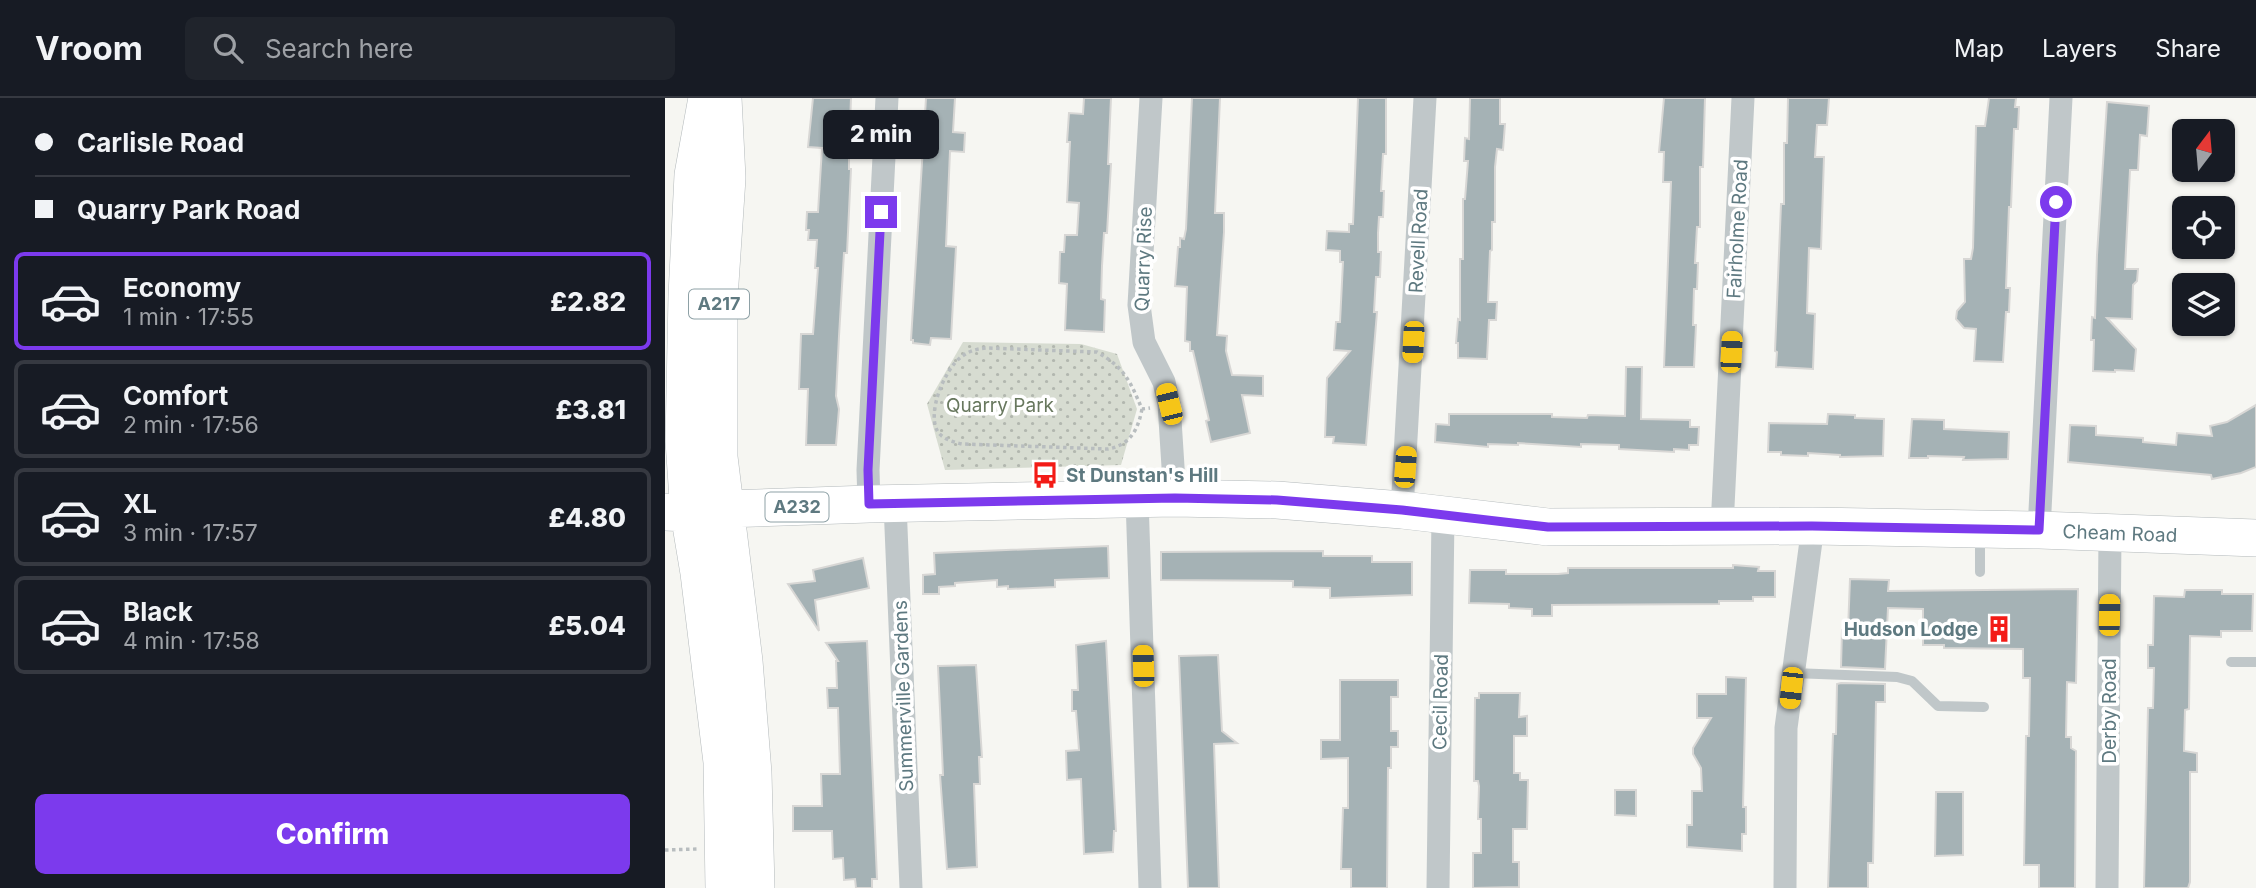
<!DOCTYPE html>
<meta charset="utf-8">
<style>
body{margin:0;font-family:Inter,sans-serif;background:#20242c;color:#f1f3f6;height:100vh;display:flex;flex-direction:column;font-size:26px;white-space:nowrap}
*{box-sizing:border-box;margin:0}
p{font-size:23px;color:#9ea1a6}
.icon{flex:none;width:38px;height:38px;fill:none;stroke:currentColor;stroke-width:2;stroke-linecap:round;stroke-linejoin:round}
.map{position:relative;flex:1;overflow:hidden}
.sheet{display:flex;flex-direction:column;background:#171b24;width:665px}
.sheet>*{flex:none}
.top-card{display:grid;align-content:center;height:154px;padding:0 35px;background:#171b24}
.needle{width:46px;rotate:16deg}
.tools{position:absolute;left:1507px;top:21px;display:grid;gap:14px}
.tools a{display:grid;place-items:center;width:63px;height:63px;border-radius:10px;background:#171b24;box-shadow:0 2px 5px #0004;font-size:35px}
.end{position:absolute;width:32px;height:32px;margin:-16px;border:9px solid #7c3aed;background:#fff;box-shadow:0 0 0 4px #fff}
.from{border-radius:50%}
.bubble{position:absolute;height:49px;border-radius:10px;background:#171b24;box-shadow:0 2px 5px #0004;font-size:23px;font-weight:800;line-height:49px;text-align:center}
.car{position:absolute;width:21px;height:42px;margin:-21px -10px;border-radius:9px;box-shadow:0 0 5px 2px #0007;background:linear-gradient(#f5c518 24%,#345 0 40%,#f5c518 0 76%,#345 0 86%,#f5c518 0)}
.top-card b{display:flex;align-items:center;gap:24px;height:66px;font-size:26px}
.top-card b+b{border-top:2px solid #363941}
.top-card i{width:18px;height:18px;background:#f1f3f6}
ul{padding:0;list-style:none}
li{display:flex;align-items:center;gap:21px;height:98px;margin:0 14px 10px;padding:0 21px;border:4px solid #363941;border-radius:10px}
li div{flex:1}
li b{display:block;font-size:26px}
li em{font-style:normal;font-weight:800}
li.current{border-color:#7c3aed}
li>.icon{width:63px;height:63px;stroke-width:1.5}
.primary-button{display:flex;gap:14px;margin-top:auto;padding:14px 35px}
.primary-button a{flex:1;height:80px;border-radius:10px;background:#7c3aed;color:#fff;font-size:28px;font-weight:800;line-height:80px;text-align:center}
header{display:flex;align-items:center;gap:42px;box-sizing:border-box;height:98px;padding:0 35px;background:#171b24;border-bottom:2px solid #363941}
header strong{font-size:33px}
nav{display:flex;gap:38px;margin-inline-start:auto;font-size:24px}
.search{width:490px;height:63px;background:#20242c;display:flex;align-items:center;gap:18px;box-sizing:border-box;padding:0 24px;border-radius:10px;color:#9ea1a6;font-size:26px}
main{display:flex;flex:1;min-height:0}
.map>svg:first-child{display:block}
.grass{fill:url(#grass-dots)}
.building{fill:#a5b2b5;stroke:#d8d7d5;stroke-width:2}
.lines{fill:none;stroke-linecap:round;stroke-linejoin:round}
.trunk-casing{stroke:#b3b9bb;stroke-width:38}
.path{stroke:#b8bdbf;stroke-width:3.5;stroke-dasharray:3.5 3.5;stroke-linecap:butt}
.service{stroke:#c0c7c9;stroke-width:10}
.minor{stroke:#c0c7c9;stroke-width:23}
.trunk{stroke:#fff;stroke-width:37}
.route{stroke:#7c3aed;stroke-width:9}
.labels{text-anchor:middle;stroke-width:7;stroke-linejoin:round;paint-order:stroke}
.shield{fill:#fff;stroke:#8ea1a6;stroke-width:2}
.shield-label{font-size:18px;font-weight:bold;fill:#5e7980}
.street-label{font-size:19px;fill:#5e7980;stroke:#fff}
.park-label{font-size:19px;fill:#68785e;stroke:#fff}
.poi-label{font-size:19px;font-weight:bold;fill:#5e7980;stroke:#fff;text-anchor:start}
</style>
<header>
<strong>Vroom</strong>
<div class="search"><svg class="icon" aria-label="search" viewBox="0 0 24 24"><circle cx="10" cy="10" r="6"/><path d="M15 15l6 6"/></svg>Search here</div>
<nav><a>Map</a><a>Layers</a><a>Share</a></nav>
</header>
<main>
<section class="sheet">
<div class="top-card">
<b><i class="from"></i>Carlisle Road</b>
<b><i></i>Quarry Park Road</b>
</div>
<ul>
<li class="current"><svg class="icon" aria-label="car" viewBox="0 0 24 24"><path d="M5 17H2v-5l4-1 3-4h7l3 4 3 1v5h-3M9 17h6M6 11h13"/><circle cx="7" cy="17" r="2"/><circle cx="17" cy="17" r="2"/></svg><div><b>Economy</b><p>1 min · 17:55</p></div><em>£2.82</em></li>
<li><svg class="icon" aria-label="car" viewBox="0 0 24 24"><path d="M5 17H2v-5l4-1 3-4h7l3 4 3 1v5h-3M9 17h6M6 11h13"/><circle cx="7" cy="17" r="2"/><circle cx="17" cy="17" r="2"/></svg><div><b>Comfort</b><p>2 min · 17:56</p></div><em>£3.81</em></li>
<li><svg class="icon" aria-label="car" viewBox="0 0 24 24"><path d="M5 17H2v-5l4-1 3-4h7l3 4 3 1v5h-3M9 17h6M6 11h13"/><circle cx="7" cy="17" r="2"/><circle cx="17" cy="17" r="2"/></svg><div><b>XL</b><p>3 min · 17:57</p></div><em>£4.80</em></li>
<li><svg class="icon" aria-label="car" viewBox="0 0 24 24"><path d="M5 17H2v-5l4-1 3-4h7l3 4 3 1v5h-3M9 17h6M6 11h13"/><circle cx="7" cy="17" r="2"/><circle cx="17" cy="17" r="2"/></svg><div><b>Black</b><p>4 min · 17:58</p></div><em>£5.04</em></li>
</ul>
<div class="primary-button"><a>Confirm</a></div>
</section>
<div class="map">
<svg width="1591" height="790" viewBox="0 0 1591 790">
<defs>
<pattern id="grass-dots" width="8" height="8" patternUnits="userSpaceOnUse" patternTransform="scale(1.75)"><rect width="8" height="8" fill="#d7dcd1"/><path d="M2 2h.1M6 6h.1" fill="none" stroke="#b2b7af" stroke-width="1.8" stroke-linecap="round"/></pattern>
</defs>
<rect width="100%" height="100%" fill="#f6f6f2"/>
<path class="grass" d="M298,244L416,246L452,256L472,311L456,367L280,372L262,306Z"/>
<path class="building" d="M148,0H186L184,54V71H186L182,155H179L174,238L171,298L174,311L171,347H141L143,291H134L136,236H148L153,170H150L152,142H143L144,132H141L142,114H153L157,50L143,49Z
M261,0H290L288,34L300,35L299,54L285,53L281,148L291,149L286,241L266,240L265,247L248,245V242H246Z
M419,0H446L443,66H446L442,135H439L437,168L436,201L440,202L439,234L400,232L402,186L394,185L395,154H399L400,137H412L414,105L402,104L405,44H402L404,15L418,16Z
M527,0H555L550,115H559V134L552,237L562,238L561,253L567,277L598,278V298L577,297L585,335L546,344L541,323L544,322L528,253H525V244L520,243L522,189L510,188L513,149H515V140L519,141L521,131Z
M693,0H721V56H718L716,93H719L718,119H714L713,135V154H716L715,179H711L709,214H712L701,347L668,345L669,339H660L662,280L685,253L669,252L671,224H675L678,164H675V153L661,152L662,133L684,134V126H688Z
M805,0H835V26H840L838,52L832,51L830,69V124H827V152L825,153L823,204H832L831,222H824L822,261L793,260V245H791L793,221L795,222V161H798V101H800L803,63H799L800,40L804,41Z
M999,0H1040L1038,69H1035V129H1032L1030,165H1033L1032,191H1029L1028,227H1031L1029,269H999L1006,84H998L999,54H994Z
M1123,0H1164L1162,27H1152L1150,59H1159L1156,151L1144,150L1142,215L1150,216L1148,271L1111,269L1112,254L1110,253L1116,106H1119V45H1122Z
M1324,0H1351L1350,9H1354L1353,31H1349L1346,109H1344L1341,190H1345L1344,214H1341L1338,264L1309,263L1311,231L1299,230L1291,221L1292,213L1300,204L1299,161H1306L1308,150L1311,28H1320Z
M1442,4L1484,8L1482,38L1475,37L1473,72H1465L1460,171H1473L1472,183L1468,187L1467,221L1442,220L1471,251L1469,273L1450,272V274L1428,273L1429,242H1426L1427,219L1430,220L1432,157Z
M961,269H977L976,321L1025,322V329H1034L1033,347H1024V352L1009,351V354L954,351V347L916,346V349L853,345V347L823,346V349L770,344L771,326L784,327V316H887V319L922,320L923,317L960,318Z
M1591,307V369L1576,375L1547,381L1546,377L1403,364L1405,327L1431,328V337L1478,340V344L1511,347L1512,335L1547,338L1545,328L1562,324Z
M1163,316L1190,317V320L1219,321L1218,358L1175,359V357L1143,355V358L1116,357V354H1103L1104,325L1162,326Z
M1247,321L1279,322V331L1344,334L1343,361L1298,362L1299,359L1263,358V360H1244Z
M443,448L444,480L390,482V489L343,491V488L332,489V482L290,485V488L274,489V496H258V477L270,476L269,455Z
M658,453V458H707V464H747V497L665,500V490L628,489V483L496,482V454Z
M198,460L204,490L150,502L154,533L123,486L150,483L148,472Z
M1068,467L1094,469L1093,473H1110V499H1088V503H1054V506L887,507V518H867V511L844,510V506L804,505L805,472H841V476H893L903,475V470H1068Z
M1185,481L1224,482L1223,493L1413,491L1411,585L1402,584L1401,639H1406V650L1411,653L1410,790H1374V767H1359L1361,638H1364L1365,580H1358V551L1279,550V547H1258V511L1223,510L1220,571L1176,569L1177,532H1183Z
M1520,492H1557V496H1588L1587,533H1556V539L1525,538L1524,611L1520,612L1519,653L1532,655V674H1525V784L1523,790H1479L1483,610H1488L1489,570H1483V547H1488L1489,498L1519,499Z
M202,543L212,781H207V790H191L190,781L179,782L178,760L168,761L167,733H128V708H157L156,676H175L173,610H163L162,590H172L171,563H173L161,545Z
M441,543L451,733H449L448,754L419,756L416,681L402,682L401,653L414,652L411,613H407V592H413L411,547Z
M553,557L557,633L572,645L549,646L554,790H523L514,558Z
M311,567L317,659H314L315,686H309L312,769L282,771L275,677H278L273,568Z
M1061,579L1081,580L1078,709H1081V736H1077V753L1022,749V727H1027V693H1037L1036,670L1028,656V650L1046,620H1032V596H1061Z
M675,582H733V599H726V633H733V649H726V670H723L722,790H686V771H676L678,710H683V660L656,661V642H675Z
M1176,585L1220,586V604H1211L1208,765H1203V790H1163L1168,636H1171L1172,586Z
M814,595H855L854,619L862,618V638H849V675H855V682H863L862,731H848V764H854V789L808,790V755H816V721H813L814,688L813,683H809L810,600H814Z
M950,692H971V718L950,717Z
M1271,694H1298V757L1270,758Z"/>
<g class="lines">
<defs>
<path id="trunk" d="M42,0L28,77L22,198L19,343L24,415L34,475L57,664L59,790
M58,0L62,80L54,200V359L79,563L88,675L91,790
M0,414L24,415L60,411L204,406L510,400L612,402L737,412L883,429L1148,428L1374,432L1591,440"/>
</defs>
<use href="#trunk" class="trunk-casing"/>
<path class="path" d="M477,311C473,332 465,347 443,351L297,346C288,344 278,341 273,334C261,315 280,271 296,259C304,253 311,251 321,250L432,254C460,270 465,283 477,311L485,310
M0,752L32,751"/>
<path class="service" d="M1315,474V435
M1566,564H1591
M1128,575L1232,579L1247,583L1273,608L1319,609"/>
<path class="minor" d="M486,0L474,207L479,244L499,284L504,306L510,400
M472,401L485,790
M204,406L203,372L222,0
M230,406L246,790
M737,412L760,0
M1057,429L1078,0
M1374,432L1396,0
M773,790L778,418
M1120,790L1121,630L1148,428
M1442,790L1445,436"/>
<use href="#trunk" class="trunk"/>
</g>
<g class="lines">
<path class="route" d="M216,114L203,372L204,406L510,400L612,402L737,412L883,429L1147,428L1374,432L1391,104"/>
</g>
<defs>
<symbol id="bus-bare" viewBox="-9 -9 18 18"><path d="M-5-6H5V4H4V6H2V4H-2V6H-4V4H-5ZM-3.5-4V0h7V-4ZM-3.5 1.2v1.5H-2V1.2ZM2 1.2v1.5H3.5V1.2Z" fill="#f31b16" stroke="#fff" stroke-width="2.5" paint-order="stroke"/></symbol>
<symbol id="building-bare" viewBox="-9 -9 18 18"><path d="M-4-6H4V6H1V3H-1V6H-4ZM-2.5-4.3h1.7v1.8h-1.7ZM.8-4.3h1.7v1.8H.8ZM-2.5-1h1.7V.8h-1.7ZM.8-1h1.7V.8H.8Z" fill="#f31b16" stroke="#fff" stroke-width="2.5" paint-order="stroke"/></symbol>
</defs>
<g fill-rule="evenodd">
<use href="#bus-bare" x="361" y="358" width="38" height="38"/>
<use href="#building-bare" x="1315" y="512" width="38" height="38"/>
</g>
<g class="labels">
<g class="shield">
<rect x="24" y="191.5" width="60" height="29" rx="5"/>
<rect x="100.5" y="394.5" width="63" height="29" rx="5"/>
</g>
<g class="shield-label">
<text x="54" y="212">A217</text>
<text x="132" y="415">A232</text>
</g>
<g class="street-label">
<text transform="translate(1072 131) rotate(-87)" y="7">Fairholme Road</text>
<text transform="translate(753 143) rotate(-87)" y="7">Revell Road</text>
<text transform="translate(478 161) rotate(-88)" y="7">Quarry Rise</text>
<text transform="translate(1455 435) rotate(2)" y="7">Cheam Road</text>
<text transform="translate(238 598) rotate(-92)" y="7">Summerville Gardens</text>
<text transform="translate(775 604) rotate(-89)" y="7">Cecil Road</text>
<text transform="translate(1444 613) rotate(-90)" y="7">Derby Road</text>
</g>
<g class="park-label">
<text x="335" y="314">Quarry Park</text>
</g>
<g class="poi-label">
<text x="401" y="384">St Dunstan's Hill</text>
<text x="1313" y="538" text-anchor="end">Hudson Lodge</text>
</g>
</g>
</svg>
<div class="tools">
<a><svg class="needle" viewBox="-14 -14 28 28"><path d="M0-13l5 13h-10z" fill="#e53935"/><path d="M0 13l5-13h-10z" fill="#9ea1a6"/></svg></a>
<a><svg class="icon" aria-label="locate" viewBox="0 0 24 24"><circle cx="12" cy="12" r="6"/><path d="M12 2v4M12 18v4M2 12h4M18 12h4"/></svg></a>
<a><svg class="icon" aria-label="layers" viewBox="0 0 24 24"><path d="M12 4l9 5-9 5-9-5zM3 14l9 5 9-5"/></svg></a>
</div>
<i class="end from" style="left:1391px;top:104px"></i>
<i class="end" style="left:216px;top:114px"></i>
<div class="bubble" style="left:158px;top:12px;width:116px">2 min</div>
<i class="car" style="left:748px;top:244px;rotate:183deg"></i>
<i class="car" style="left:1066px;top:254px;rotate:3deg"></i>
<i class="car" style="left:504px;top:306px;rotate:346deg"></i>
<i class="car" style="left:740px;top:369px;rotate:4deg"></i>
<i class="car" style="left:1444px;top:517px;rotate:1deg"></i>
<i class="car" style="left:478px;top:568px;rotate:358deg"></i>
<i class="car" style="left:1126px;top:590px;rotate:186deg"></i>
</div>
</main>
